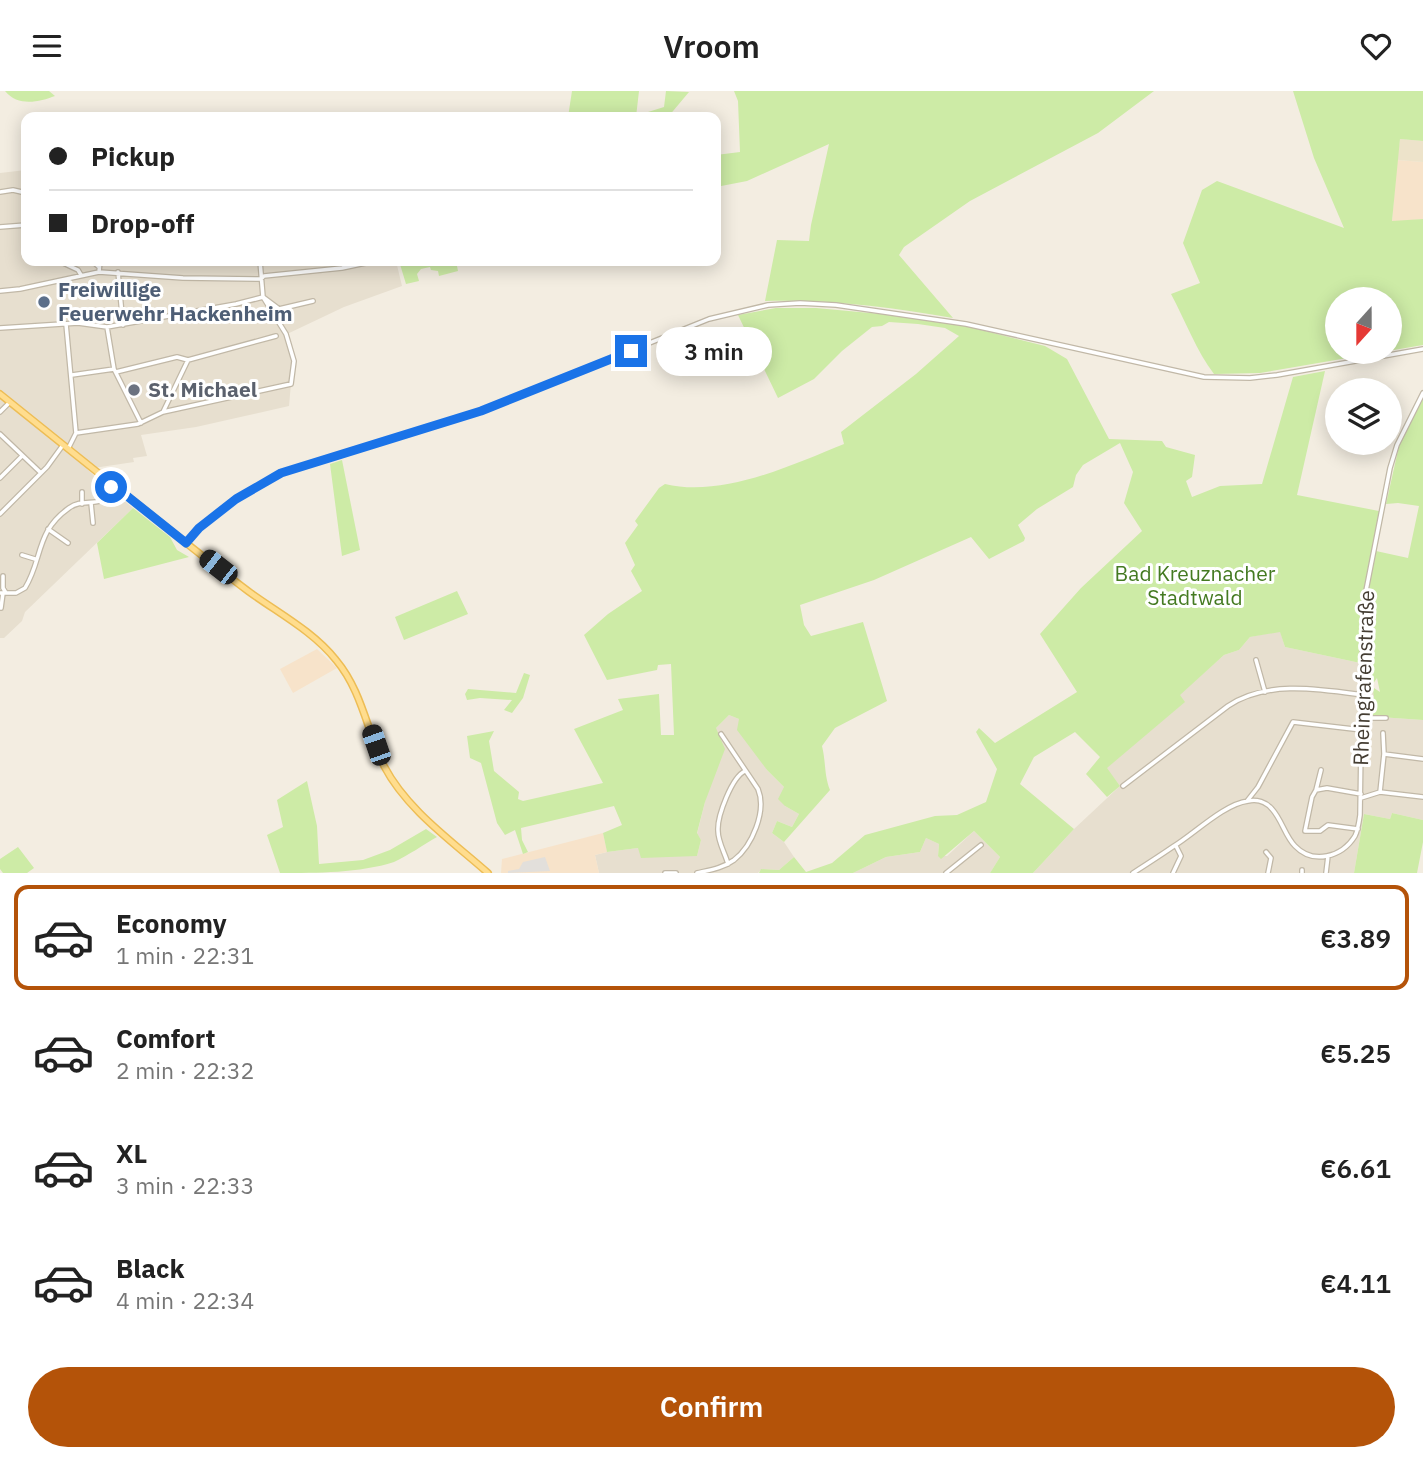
<!DOCTYPE html>
<meta charset="utf-8">
<style>
body{margin:0;font-family:"IBM Plex Sans",sans-serif;background:#f6f6f6;color:#222;height:100vh;display:flex;flex-direction:column;font-size:26px;white-space:nowrap}
*{box-sizing:border-box;margin:0}
p{font-size:23px;color:#767676}
.icon{flex:none;width:38px;height:38px;fill:none;stroke:currentColor;stroke-width:2;stroke-linecap:round;stroke-linejoin:round}
.map{position:relative;height:782px;overflow:hidden}
.sheet{display:flex;flex-direction:column;background:#fff;flex:1}
.sheet>*{flex:none}
.hud{position:absolute;left:21px;top:21px;width:700px;height:154px;border-radius:14px;box-shadow:0 4px 18px #0003;display:grid;align-content:center;height:154px;padding:0 28px;background:#fff}
.needle{width:46px;rotate:201deg}
.controls{position:absolute;left:1325px;top:196px;display:grid;gap:14px}
.controls a{display:grid;place-items:center;width:77px;height:77px;border-radius:50%;background:#fff;box-shadow:0 4px 18px #0003;font-size:35px}
.end{position:absolute;width:32px;height:32px;margin:-16px;border:9px solid #1a73e8;background:#fff;box-shadow:0 0 0 4px #fff}
.from{border-radius:50%}
.bubble{position:absolute;height:49px;border-radius:24px;background:#fff;box-shadow:0 4px 18px #0003;font-size:23px;font-weight:600;line-height:49px;text-align:center}
.car{position:absolute;width:21px;height:42px;margin:-21px -10px;border-radius:9px;box-shadow:0 0 5px 2px #0007;background:linear-gradient(#222 24%,#8ab4d8 0 40%,#222 0 76%,#8ab4d8 0 86%,#222 0)}
.hud b{display:flex;align-items:center;gap:24px;height:66px;font-size:26px}
.hud b+b{border-top:2px solid #e0e0e0}
.hud i{width:18px;height:18px;background:#222}
ul{padding:12px 0 0;list-style:none}
li{display:flex;align-items:center;gap:21px;height:105px;margin:0 14px 10px;padding:0 14px;border:4px solid transparent;border-radius:14px}
li div{flex:1}
li b{display:block;font-size:26px}
li em{font-style:normal;font-weight:600}
li.active{border-color:#b45309}
li>.icon{width:63px;height:63px;stroke-width:1.5}
.action{display:flex;gap:14px;margin-top:auto;padding:14px 28px}
.action a{flex:1;height:80px;border-radius:42px;background:#b45309;color:#fff;font-size:28px;font-weight:600;line-height:80px;text-align:center}
header{display:flex;justify-content:space-between;align-items:center;height:91px;padding:0 28px;background:#fff;font-size:32px;font-weight:600}
.map>svg:first-child{display:block}
.residential{fill:#e7dfcf}
.commercial{fill:#f7e3ca}
.education{fill:#ede3ca}
.green{fill:#cdeba6;fill-rule:evenodd}
.parking{fill:#e2dfdb}
.lines{fill:none;stroke-linecap:round;stroke-linejoin:round}
.minor-casing{stroke:#c1b8a7;stroke-width:6}
.major-casing{stroke:#edbd55;stroke-width:8}
.minor{stroke:#fff;stroke-width:3.5}
.major{stroke:#ffdd8e;stroke-width:5}
.route{stroke:#1a73e8;stroke-width:9}
.service-dot{fill:#5c6f8a;stroke:#fff;stroke-width:2.5}
.worship-dot{fill:#6b7280;stroke:#fff;stroke-width:2.5}
.labels{text-anchor:middle;stroke-width:6;stroke-linejoin:round;paint-order:stroke}
.service-label{font-size:21px;font-weight:bold;fill:#4e5e75;stroke:#fff;text-anchor:start}
.worship-label{font-size:21px;font-weight:bold;fill:#5b616d;stroke:#fff;text-anchor:start}
.park-label{font-size:21px;fill:#447a21;stroke:#fff}
.street-label{font-size:21px;fill:#443d32;stroke:#fff}
</style>
<header><svg class="icon" aria-label="menu" viewBox="0 0 24 24"><path d="M4 6h16M4 12h16M4 18h16"/></svg>Vroom<svg class="icon" aria-label="heart" viewBox="0 0 24 24"><path d="M12 20l-8-8c-3-5 5-10 8-4 3-6 11-1 8 4z"/></svg></header>
<div class="map">
<svg width="1423" height="782" viewBox="0 0 1423 782">
<rect width="100%" height="100%" fill="#f3ede1"/>
<path class="residential" d="M26,79V170H396L402,195L344,216L285,244L293,270L289,315L196,336L141,344L147,365L133,367L134,371L87,378L118,407H121L133,417L25,521L22,530L4,547H0V82Z
M1280,540L1285,556L1365,573L1364,593L1374,597L1375,604L1366,617L1365,625L1423,629V729L1392,722L1390,728L1364,723L1354,782H1033L1074,738L1120,695L1106,677L1184,611L1179,604L1224,564L1239,559L1250,546Z
M729,624L739,628L767,679L784,696L785,715L799,723L792,736L777,730L772,742L784,751L794,766L779,779L762,778L758,782H599L595,764L607,761L638,757L668,764L697,765L701,749L697,743L705,711L716,637Z
M974,740L1000,766L990,782H853L886,766L920,761L926,747L939,753L938,765H947Z"/>
<path class="commercial" d="M1397,69L1423,71V128L1392,131Z
M317,558L337,577L293,602L280,578Z
M603,742L607,761L595,764L599,782H501L502,768Z"/>
<path class="education" d="M1400,48L1423,50V71L1397,69Z"/>
<path class="green" d="M5,0H49L55,5C39,11 18,16 5,0Z
M572,0H639L636,26H568Z
M666,0L689,1L668,26H644L648,21L664,16Z
M734,0H1154L1098,42L970,110L904,156L899,164L953,227C891,216 829,208 765,210L777,149L809,150L811,134L829,53L747,90L716,96V64L740,61L738,10Z
M1293,0H1423V50L1400,48L1392,130L1423,128V254L1260,282L1214,283C1197,261 1185,229 1171,203L1200,192L1183,152L1202,99L1217,90L1344,137L1314,67ZM1390,208V261H1337V208Z
M399,170H456L458,180L439,185L438,180L431,179L430,176L421,178L417,183L419,190L406,193Z
M776,217H816L881,223L961,234L1045,255L1067,268L1109,348L1162,350L1166,356L1195,364L1192,386L1186,390L1192,406L1220,395L1262,393L1293,286L1325,280L1297,404L1384,421L1376,460L1408,467L1419,415L1398,412L1386,413L1399,355L1423,308V629L1365,625L1366,617L1374,606L1373,599L1374,597L1380,601L1377,587L1370,597L1364,594L1365,573L1285,556L1280,541L1250,546L1239,559L1224,564L1180,604L1185,611L1107,677L1120,695L1107,706L1086,683L1100,666L1075,641L1034,666L1020,693L1074,738L1033,782H990L1000,766L974,740L941,768L938,765L939,753L926,747L920,761L886,766L853,782H759L761,778L779,779L794,766L806,781L832,772L865,744L935,725L957,724L986,711L997,678L976,641L979,637L995,652L1077,601L1040,543L1081,497L1142,440L1124,412L1133,381L1120,352L1083,374L1076,384L1073,396L1037,418L1018,434L1025,447L1024,450L989,468L971,446L874,489L800,514L804,534L811,545L863,531L887,610L835,637L822,655C826,671 824,684 830,699L784,751L772,742L777,730L792,736L799,723L785,715L778,708L784,696L767,679L737,639L739,628L729,624L716,637L725,658L705,711L697,742L701,749L697,765L641,767L638,757L607,761L603,742L622,734L614,715L521,737L522,749L528,761L523,763L515,739L505,744L497,732L481,672L470,667L467,645L494,640L489,650L494,680L519,701L518,708L523,710L603,692L574,638L623,619L618,608L659,603L661,644H674L671,573L658,574L657,579L607,589L584,544L608,523L642,500L631,480L635,474L625,452L638,434L635,430L659,397L665,393C722,407 792,374 844,353L841,341L916,283L959,245L945,237L918,233L889,231L882,235L872,236L842,260L814,288L778,307L738,224Z
M342,369L360,459L342,465L330,373Z
M133,417L170,446L177,459L189,466L104,488L97,452Z
M457,500L468,523L404,549L395,526Z
M524,582L530,584L523,607L512,622L504,619L512,609L480,607L467,609L465,603L468,598L516,602Z
M307,690L317,735L319,773L363,769L390,759L426,738L437,746C423,754 409,764 394,771C360,782 317,782 280,782L267,744L283,736L277,709Z
M1392,722L1423,729V751L1417,782H1354L1364,723L1390,728Z
M18,756L34,777L27,782H3L0,778V768Z"/>
<path class="parking" d="M545,766L550,780L508,782V780L519,778L523,771Z"/>
<g class="lines">
<defs>
<path id="minor" d="M0,101L13,99L26,102
M0,136L26,134
M59,170L78,179L81,184
M92,170L99,176
M99,181L100,170
M118,181L123,234
M0,200L20,198L99,181L183,187L261,188L264,185L342,177L375,170
M66,233L76,342L68,358
M107,236L114,278L141,332
M0,237L78,232L107,236L236,213L263,206L279,218L313,210
M116,281L177,266L188,269
M72,284L114,278
M0,321L9,312
M163,321L188,269L276,245
M76,342L138,333L163,321L291,293L294,270L286,243L263,206L260,170
M0,343L41,382
M0,387L22,365
M91,412L93,432
M82,413V401
M0,423L47,376L63,354
M48,438L68,452
M186,451L199,437L236,408L281,382L481,320L709,228L768,214L800,212L836,214L966,233L1204,286L1250,287L1277,284L1423,258
M22,464L35,468
M3,485V497L6,502
M0,502H16L25,497C43,468 35,441 69,417C84,406 98,418 113,402
M1,517L3,502
M1256,569L1265,601
M1362,627H1386
M1383,642L1384,663
M1423,668L1384,663L1380,701L1423,706
M1123,695L1228,615C1267,589 1319,598 1363,604
M1316,699L1321,679
M1361,707L1380,701
M1247,710L1258,696L1293,631L1362,639
M1358,738L1328,734L1320,740H1305L1312,706L1316,699L1327,697L1361,703
M1266,761L1271,767L1268,782
M728,773C725,762 718,751 718,740C717,725 732,686 745,680
M665,782H676
M697,782C710,779 723,777 734,769C752,755 767,720 758,698L721,643
M946,782L981,754
M1133,782C1147,773 1161,764 1174,755C1194,743 1224,713 1248,710C1257,708 1266,711 1272,718C1282,729 1285,745 1295,755C1313,774 1342,766 1355,745C1358,739 1359,731 1360,724L1363,515L1390,377L1397,354L1423,302
M1173,782L1181,765L1176,755
M1302,782V779
M1326,782L1328,765"/>
<path id="major" d="M0,303L112,393
M111 397a6 6 0 1 1 12 0a6 6 0 1 1-12 0Z
M122,401C164,434 205,468 248,500C278,522 313,540 336,569C362,600 367,640 384,675C407,719 452,750 488,782"/>
</defs>
<use href="#minor" class="minor-casing"/>
<use href="#major" class="major-casing"/>
<use href="#minor" class="minor"/>
<use href="#major" class="major"/>
</g>
<g class="lines">
<path class="route" d="M111,396L113,402L119,403L122,401L186,452L199,437L236,408L281,382L481,320L631,260"/>
</g>
<circle class="service-dot" cx="44" cy="211" r="7"/>
<circle class="worship-dot" cx="134" cy="299" r="7"/>
<g class="labels">
<g class="service-label">
<text x="58" y="206">Freiwillige<tspan x="58" dy="24">Feuerwehr Hackenheim</tspan></text>
</g>
<g class="worship-label">
<text x="148" y="306">St. Michael</text>
</g>
<g class="park-label">
<text x="1195" y="490">Bad Kreuznacher<tspan x="1195" dy="24">Stadtwald</tspan></text>
</g>
<g class="street-label">
<text transform="translate(1364 587) rotate(-88)" y="7">Rheingrafenstraße</text>
</g>
</g>
</svg>
<div class="controls">
<a><svg class="needle" viewBox="-14 -14 28 28"><path d="M0-13l5 13h-10z" fill="#e53935"/><path d="M0 13l5-13h-10z" fill="#767676"/></svg></a>
<a><svg class="icon" aria-label="layers" viewBox="0 0 24 24"><path d="M12 4l9 5-9 5-9-5zM3 14l9 5 9-5"/></svg></a>
</div>
<i class="end from" style="left:111px;top:396px"></i>
<i class="end" style="left:631px;top:260px"></i>
<div class="bubble" style="left:656px;top:236px;width:116px">3 min</div>
<i class="car" style="left:218px;top:476px;rotate:308deg"></i>
<i class="car" style="left:376px;top:654px;rotate:341deg"></i>
<div class="hud">
<b><i class="from"></i>Pickup</b>
<b><i></i>Drop-off</b>
</div>
</div>
<section class="sheet">
<ul>
<li class="active"><svg class="icon" aria-label="car" viewBox="0 0 24 24"><path d="M5 17H2v-5l4-1 3-4h7l3 4 3 1v5h-3M9 17h6M6 11h13"/><circle cx="7" cy="17" r="2"/><circle cx="17" cy="17" r="2"/></svg><div><b>Economy</b><p>1 min · 22:31</p></div><em>€3.89</em></li>
<li><svg class="icon" aria-label="car" viewBox="0 0 24 24"><path d="M5 17H2v-5l4-1 3-4h7l3 4 3 1v5h-3M9 17h6M6 11h13"/><circle cx="7" cy="17" r="2"/><circle cx="17" cy="17" r="2"/></svg><div><b>Comfort</b><p>2 min · 22:32</p></div><em>€5.25</em></li>
<li><svg class="icon" aria-label="car" viewBox="0 0 24 24"><path d="M5 17H2v-5l4-1 3-4h7l3 4 3 1v5h-3M9 17h6M6 11h13"/><circle cx="7" cy="17" r="2"/><circle cx="17" cy="17" r="2"/></svg><div><b>XL</b><p>3 min · 22:33</p></div><em>€6.61</em></li>
<li><svg class="icon" aria-label="car" viewBox="0 0 24 24"><path d="M5 17H2v-5l4-1 3-4h7l3 4 3 1v5h-3M9 17h6M6 11h13"/><circle cx="7" cy="17" r="2"/><circle cx="17" cy="17" r="2"/></svg><div><b>Black</b><p>4 min · 22:34</p></div><em>€4.11</em></li>
</ul>
<div class="action"><a>Confirm</a></div>
</section>
